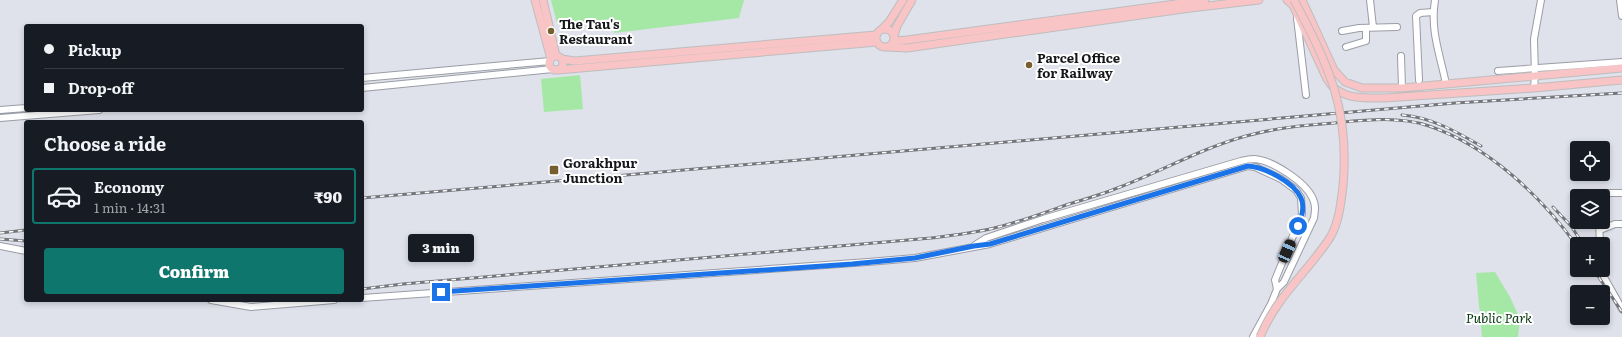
<!DOCTYPE html>
<meta charset="utf-8">
<style>
body{margin:0;font-family:Literata,serif;background:#20242c;color:#f1f3f6;height:100vh;display:flex;flex-direction:column;font-size:15px;white-space:nowrap}
*{box-sizing:border-box;margin:0}
p{font-size:13px;color:#9ea1a6}
.icon{flex:none;width:22px;height:22px;fill:none;stroke:currentColor;stroke-width:2;stroke-linecap:round;stroke-linejoin:round}
.map{position:relative;flex:1;overflow:hidden}
.panel{position:absolute;left:24px;top:120px;width:340px;height:182px;display:flex;flex-direction:column;background:#171b24;border-radius:4px;box-shadow:0 2px 6px #0003}
.panel>*{flex:none}
.hud{position:absolute;left:24px;top:24px;width:340px;height:88px;border-radius:4px;box-shadow:0 2px 6px #0003;display:grid;align-content:center;height:88px;padding:0 20px;background:#171b24}
.tools{position:absolute;left:1570px;top:141px;display:grid;gap:8px}
.tools a{display:grid;place-items:center;width:40px;height:40px;border-radius:4px;background:#171b24;box-shadow:0 2px 6px #0003;font-size:20px}
.end{position:absolute;width:18px;height:18px;margin:-9px;border:5px solid #1a73e8;background:#fff;box-shadow:0 0 0 2px #fff}
.from{border-radius:50%}
.bubble{position:absolute;height:28px;border-radius:4px;background:#171b24;box-shadow:0 2px 6px #0003;font-size:13px;font-weight:800;line-height:28px;text-align:center}
.car{position:absolute;width:12px;height:24px;margin:-12px -6px;border-radius:5px;box-shadow:0 0 3px 1px #0007;background:linear-gradient(#222 24%,#8ab4d8 0 40%,#222 0 76%,#8ab4d8 0 86%,#222 0)}
.hud b{display:flex;align-items:center;gap:14px;height:38px;font-size:15px}
.hud b+b{border-top:1px solid #363941}
.hud i{width:10px;height:10px;background:#f1f3f6}
ul{padding:0;list-style:none}
li{display:flex;align-items:center;gap:12px;height:56px;margin:0 8px 6px;padding:0 12px;border:2px solid #363941;border-radius:4px}
li div{flex:1}
li b{display:block;font-size:15px}
li em{font-style:normal;font-weight:800}
li.current{border-color:#0f766e}
li>.icon{width:36px;height:36px;stroke-width:1.5}
h2{padding:0 20px;font-size:18px;line-height:48px}
.button{display:flex;gap:8px;margin-top:auto;padding:8px 20px}
.button a{flex:1;height:46px;border-radius:4px;background:#0f766e;color:#fff;font-size:16px;font-weight:800;line-height:46px;text-align:center}
.map>svg:first-child{display:block}
.green{fill:#a5e8a6}
.lines{fill:none;stroke-linecap:round;stroke-linejoin:round}
.minor-casing{stroke:#9b9da6;stroke-width:8}
.major-casing{stroke:#bebebf;stroke-width:9}
.minor{stroke:#fff;stroke-width:6}
.major{stroke:#f8c4c5;stroke-width:7}
.rail-casing{stroke:#74767c;stroke-width:3}
.rail{stroke:#fff;stroke-width:1.5;stroke-dasharray:4.5;stroke-linecap:butt}
.major-bridge-casing{stroke:#bebebf;stroke-width:9;stroke-linecap:butt}
.major-bridge{stroke:#f8c4c5;stroke-width:7}
.route{stroke:#1a73e8;stroke-width:5}
.poi-dot{fill:#775e2f;stroke:#fff;stroke-width:1.5}
.labels{text-anchor:middle;stroke-width:4;stroke-linejoin:round;paint-order:stroke}
.poi-label{font-size:13px;font-weight:bold;fill:#16171b;stroke:#fff;text-anchor:start}
.park-label{font-size:13px;font-style:italic;fill:#05370c;stroke:#fff}
</style>
<div class="map">
<svg width="1622" height="337" viewBox="0 0 1622 337">
<rect width="100%" height="100%" fill="#dfe1eb"/>
<path class="green" d="M551,0H744L739,18L614,33V19L557,23Z
M580,75L583,109L544,112L541,79Z
M1495,272L1510,297L1520,319L1518,337H1482L1476,273Z"/>
<g class="lines">
<defs>
<path id="minor" d="M1370,0L1373,27
M1435,0C1430,31 1440,54 1446,84
M1620,0L1622,16
M1297,18L1306,95
M1342,31L1359,28L1397,27
M1346,47L1366,41V28
M1401,56L1402,88
M1498,71L1622,62
M362,78L550,61
M1419,80L1416,16L1420,13L1433,12
M362,88L553,69
M1534,88L1535,76L1534,39L1541,0
M0,110L26,108
M0,118L99,110
M1598,196L1600,193H1622
M1599,222L1600,244
M1600,230L1615,224H1622
M975,245L986,238L1043,219L1241,161C1245,160 1249,159 1254,159C1272,160 1306,182 1313,199C1316,206 1315,211 1314,218L1284,282L1277,289L1271,304L1253,337
M0,246L26,251
M1600,270L1622,309
M362,298L868,262L915,258L990,244L1248,166L1255,167L1281,179L1296,190L1301,198L1302,214L1275,280L1277,289
M211,300L251,307L334,300"/>
<path id="major" d="M535,0L551,59
M543,0L556,56
M1287,0L1293,5L1327,79C1339,100 1363,98 1385,98L1534,88L1622,80
M1302,0L1334,70L1345,82L1362,88H1402L1622,68
M876 38a9 9 0 1 1 18 0a9 9 0 1 1-18 0Z
M881,30L889,22L903,0
M894,36L897,26L912,0
M894,41L907,40L1205,0
M887,47L907,48L1190,8L1259,0
M549 63a7 7 0 1 1 14 0a7 7 0 1 1-14 0Z
M562,59L575,61L876,35
M558,70L877,42"/>
</defs>
<use href="#minor" class="minor-casing"/>
<use href="#major" class="major-casing"/>
<use href="#minor" class="minor"/>
<use href="#major" class="major"/>
<defs>
<path id="rail" d="M1402,115C1431,117 1457,132 1481,146
M362,198L1455,103L1622,93
M1553,207L1571,226L1583,244
M0,233L26,230
M0,239L26,241
M1594,270L1622,312
M362,289L403,284L931,238C954,235 976,233 998,227C1022,221 1046,212 1069,204C1086,199 1103,194 1120,187C1162,171 1202,148 1246,136C1274,128 1304,125 1334,123C1365,120 1398,116 1429,126C1488,146 1541,196 1577,246"/>
</defs>
<use href="#rail" class="rail-casing"/>
<use href="#rail" class="rail"/>
<defs>
<path id="major-bridge" d="M1260,337C1265,325 1271,314 1279,303C1295,280 1316,260 1331,236C1339,221 1341,203 1343,186C1350,110 1329,66 1294,0"/>
</defs>
<use href="#major-bridge" class="major-bridge-casing"/>
<use href="#major-bridge" class="major-bridge"/>
</g>
<g class="lines">
<path class="route" d="M441,292L852,264L915,258L974,246L990,244L1248,166C1264,167 1294,182 1301,198C1305,207 1302,217 1298,226"/>
</g>
<g class="poi-dot">
<circle cx="551" cy="31" r="4"/>
<circle cx="1029" cy="65" r="4"/>
<rect x="549" y="165" width="10" height="10" rx="2"/>
</g>
<g class="labels">
<g class="poi-label">
<text x="559" y="29">The Tau's<tspan x="559" dy="15">Restaurant</tspan></text>
<text x="1037" y="63">Parcel Office<tspan x="1037" dy="15">for Railway</tspan></text>
<text x="563" y="168">Gorakhpur<tspan x="563" dy="15">Junction</tspan></text>
</g>
<g class="park-label">
<text x="1499" y="323">Public Park</text>
</g>
</g>
</svg>
<div class="tools">
<a><svg class="icon" aria-label="locate" viewBox="0 0 24 24"><circle cx="12" cy="12" r="6"/><path d="M12 2v4M12 18v4M2 12h4M18 12h4"/></svg></a>
<a><svg class="icon" aria-label="layers" viewBox="0 0 24 24"><path d="M12 4l9 5-9 5-9-5zM3 14l9 5 9-5"/></svg></a>
<a>+</a>
<a>−</a>
</div>
<i class="end from" style="left:1298px;top:226px"></i>
<i class="end" style="left:441px;top:292px"></i>
<div class="bubble" style="left:408px;top:234px;width:66px">3 min</div>
<i class="car" style="left:1287px;top:251px;rotate:24deg"></i>
<div class="hud">
<b><i class="from"></i>Pickup</b>
<b><i></i>Drop-off</b>
</div>
<section class="panel">
<h2>Choose a ride</h2>
<ul>
<li class="current"><svg class="icon" aria-label="car" viewBox="0 0 24 24"><path d="M5 17H2v-5l4-1 3-4h7l3 4 3 1v5h-3M9 17h6M6 11h13"/><circle cx="7" cy="17" r="2"/><circle cx="17" cy="17" r="2"/></svg><div><b>Economy</b><p>1 min · 14:31</p></div><em>₹90</em></li>
</ul>
<div class="button"><a>Confirm</a></div>
</section>
</div>
